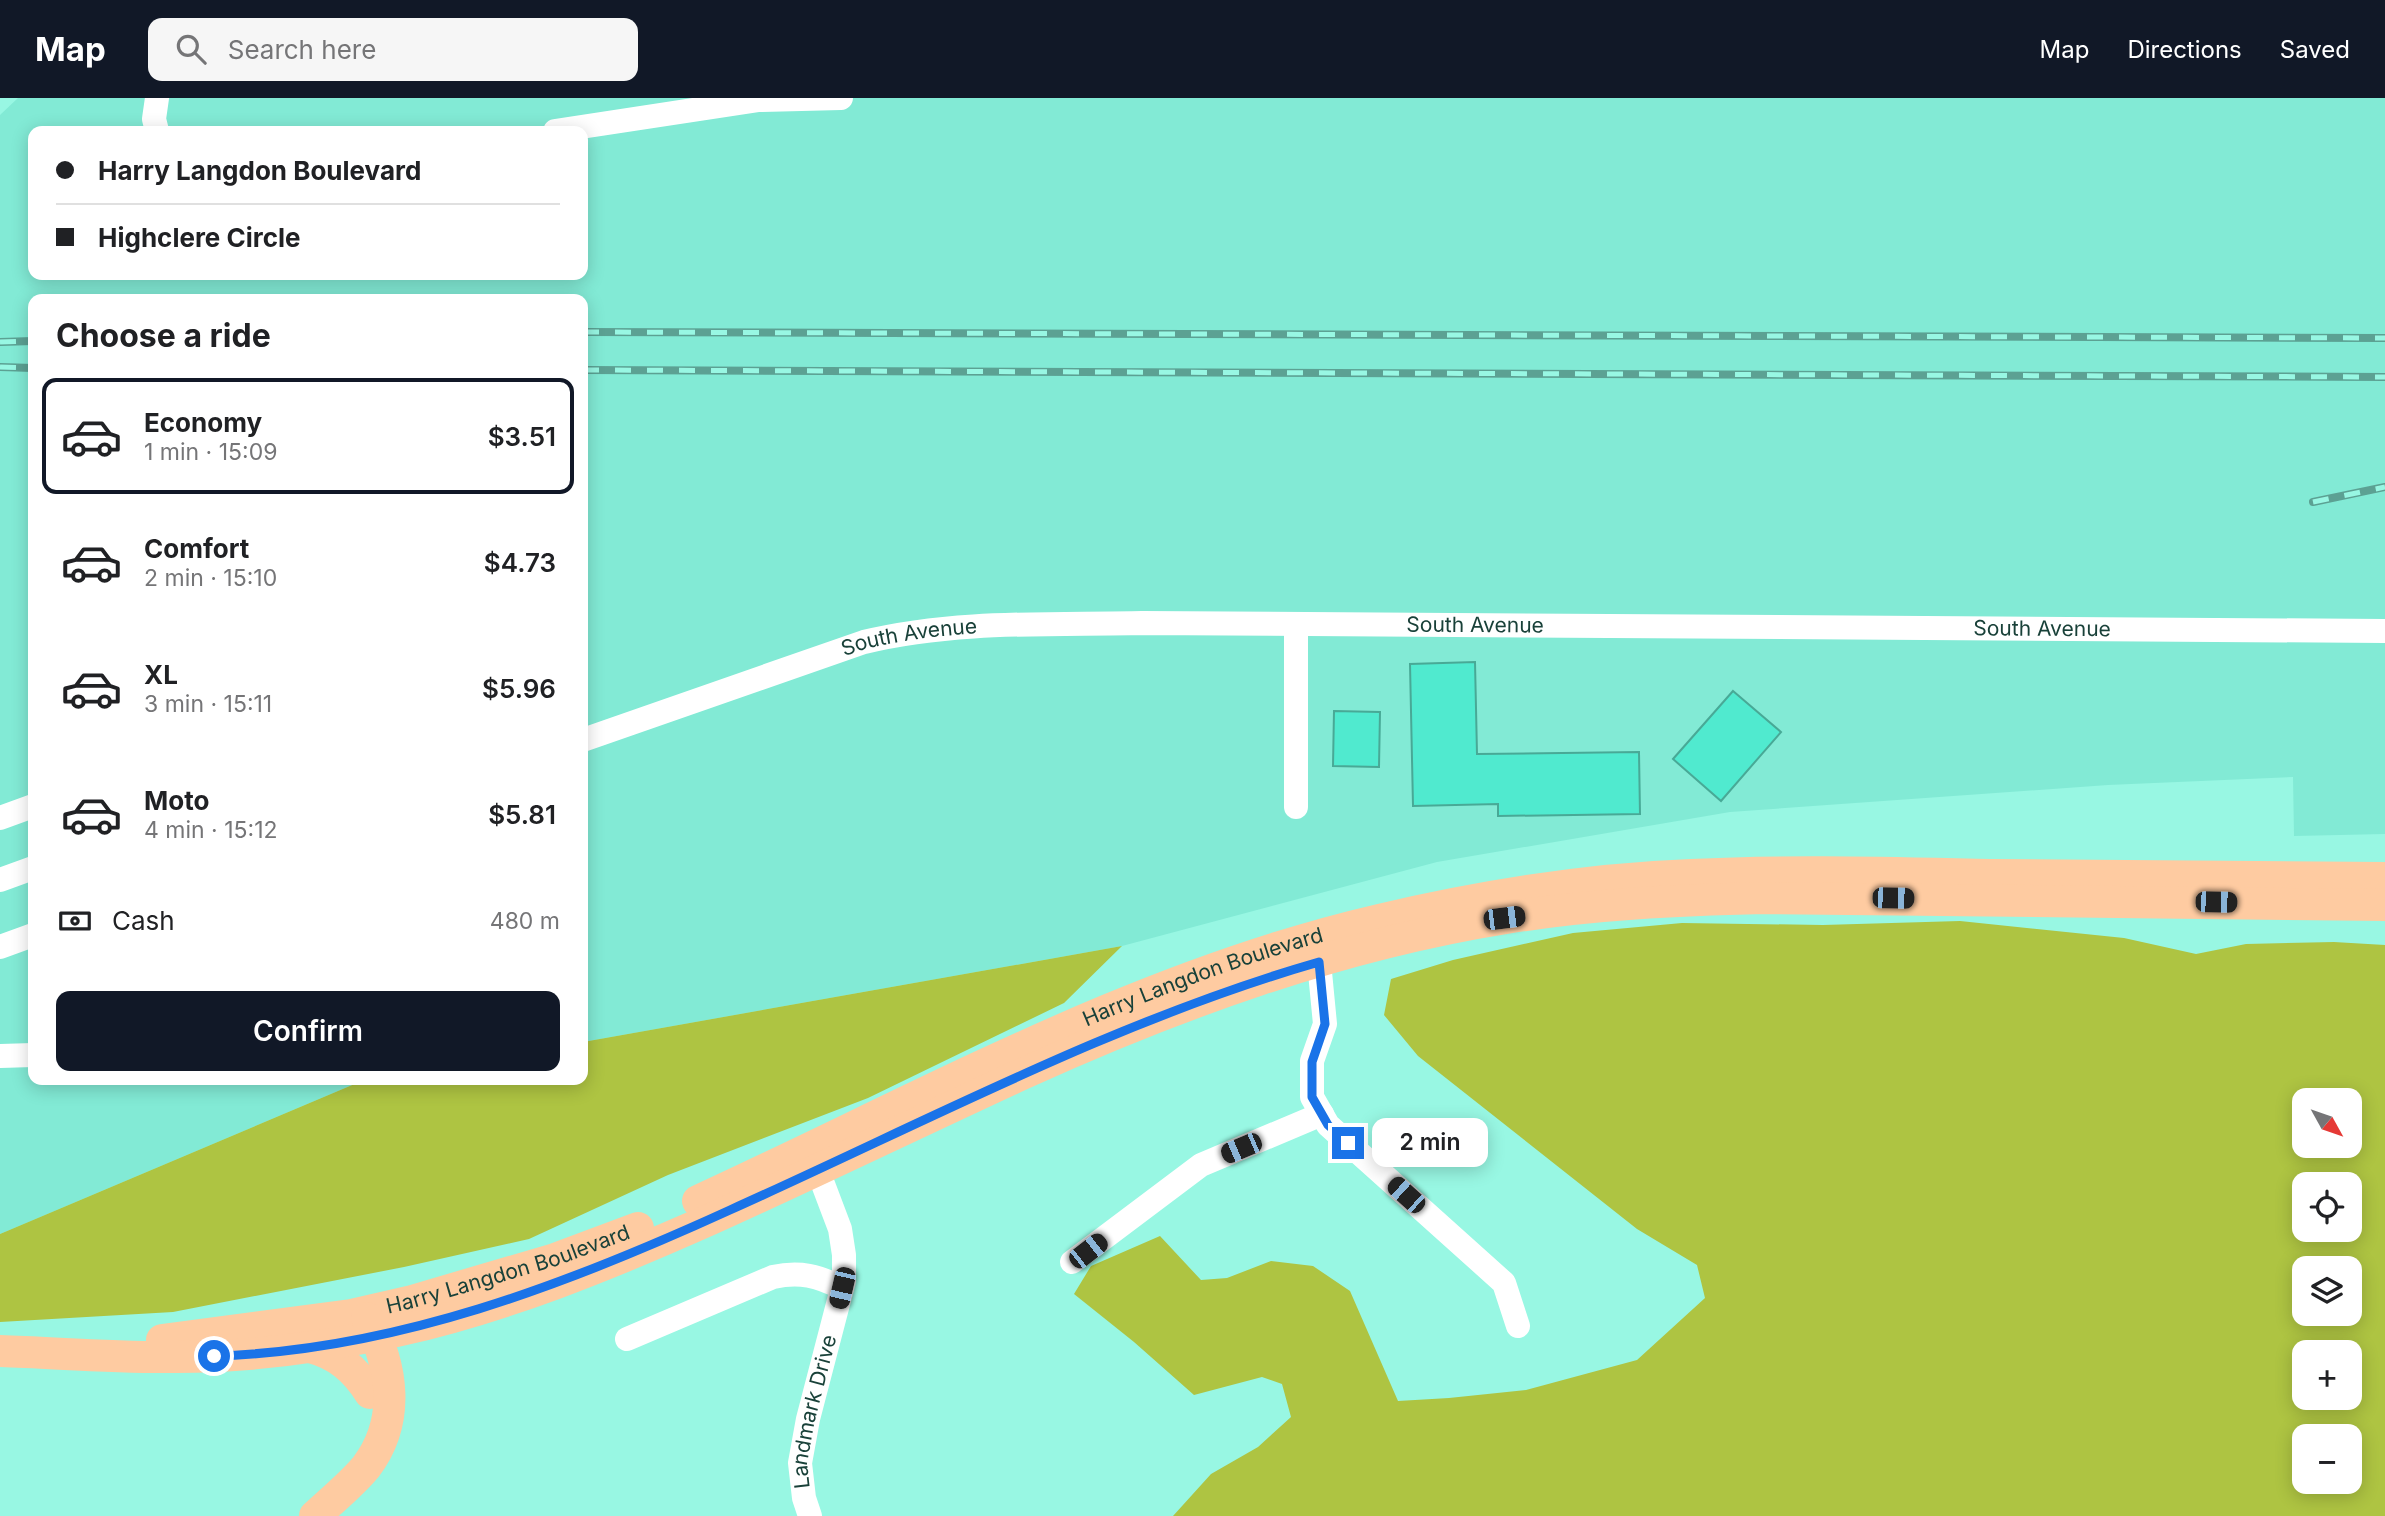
<!DOCTYPE html>
<meta charset="utf-8">
<style>
body{margin:0;font-family:Inter,sans-serif;background:#f6f6f6;color:#202124;height:100vh;display:flex;flex-direction:column;font-size:26px;white-space:nowrap}
*{box-sizing:border-box;margin:0}
p{font-size:23px;color:#757577}
.icon{flex:none;width:38px;height:38px;fill:none;stroke:currentColor;stroke-width:2;stroke-linecap:round;stroke-linejoin:round}
.map{position:relative;flex:1;overflow:hidden}
.panel{position:absolute;left:28px;top:196px;width:560px;height:791px;display:flex;flex-direction:column;background:#fff;border-radius:14px;box-shadow:0 4px 18px #0003}
.panel>*{flex:none}
.banner{position:absolute;left:28px;top:28px;width:560px;height:154px;border-radius:14px;box-shadow:0 4px 18px #0003;display:grid;align-content:center;height:154px;padding:0 28px;background:#fff}
.needle{width:46px;rotate:130deg}
.tools{position:absolute;left:2292px;top:990px;display:grid;gap:14px}
.tools a{display:grid;place-items:center;width:70px;height:70px;border-radius:14px;background:#fff;box-shadow:0 4px 18px #0003;font-size:35px}
.end{position:absolute;width:32px;height:32px;margin:-16px;border:9px solid #1a73e8;background:#fff;box-shadow:0 0 0 4px #fff}
.from{border-radius:50%}
.bubble{position:absolute;height:49px;border-radius:14px;background:#fff;box-shadow:0 4px 18px #0003;font-size:23px;font-weight:600;line-height:49px;text-align:center}
.car{position:absolute;width:21px;height:42px;margin:-21px -10px;border-radius:9px;box-shadow:0 0 5px 2px #0007;background:linear-gradient(#222 24%,#8ab4d8 0 40%,#222 0 76%,#8ab4d8 0 86%,#222 0)}
.banner b{display:flex;align-items:center;gap:24px;height:66px;font-size:26px}
.banner b+b{border-top:2px solid #e0e0e0}
.banner i{width:18px;height:18px;background:#202124}
ul{padding:0;list-style:none}
li{display:flex;align-items:center;gap:21px;height:116px;margin:0 14px 10px;padding:0 14px;border:4px solid transparent;border-radius:14px}
li div{flex:1}
li b{display:block;font-size:26px}
li em{font-style:normal;font-weight:600}
li.active{border-color:#111827}
li>.icon{width:63px;height:63px;stroke-width:1.5}
h2{padding:0 28px;font-size:32px;line-height:84px}
.pay{display:flex;align-items:center;gap:18px;height:77px;padding:0 28px;font-size:26px}
.pay p{margin-inline-start:auto}
.primary-button{display:flex;gap:14px;margin-top:auto;padding:14px 28px}
.primary-button a{flex:1;height:80px;border-radius:14px;background:#111827;color:#fff;font-size:28px;font-weight:600;line-height:80px;text-align:center}
header{display:flex;align-items:center;gap:42px;box-sizing:border-box;height:98px;padding:0 35px;background:#111827;color:#fff}
header strong{font-size:33px}
nav{display:flex;gap:38px;margin-inline-start:auto;font-size:24px}
.search{width:490px;height:63px;background:#f6f6f6;display:flex;align-items:center;gap:18px;box-sizing:border-box;padding:0 24px;border-radius:14px;color:#757577;font-size:26px}
.map>svg:first-child{display:block}
.built{fill:#82ead5;fill-rule:evenodd}
.green{fill:#aec442;fill-rule:evenodd}
.building{fill:#50eacf;stroke:#48a996;stroke-width:2}
.lines{fill:none;stroke-linecap:round;stroke-linejoin:round}
.minor{stroke:#fff;stroke-width:24}
.major{stroke:#fecba1;stroke-width:32}
.rail-casing{stroke:#5ca193;stroke-width:8}
.rail{stroke:#98f7e3;stroke-width:5;stroke-dasharray:16;stroke-linecap:butt}
.route{stroke:#1a73e8;stroke-width:9}
.labels{text-anchor:middle;stroke-width:6;stroke-linejoin:round;paint-order:stroke}
.street-label{font-size:21px;fill:#194139;stroke:#98f7e3}
</style>
<header>
<strong>Map</strong>
<div class="search"><svg class="icon" aria-label="search" viewBox="0 0 24 24"><circle cx="10" cy="10" r="6"/><path d="M15 15l6 6"/></svg>Search here</div>
<nav><a>Map</a><a>Directions</a><a>Saved</a></nav>
</header>
<div class="map">
<svg width="2385" height="1418" viewBox="0 0 2385 1418">
<rect width="100%" height="100%" fill="#98f7e3"/>
<path class="built" d="M18,0H2385V736L2294,738L2293,679L2108,687L1730,714L1437,764L1122,848L583,944V201H33V982H364L0,1136V17ZM33,33H583V177H33Z"/>
<path class="green" d="M1960,823L2124,840L2196,856L2246,846L2334,844L2385,847V1418H1173L1211,1376L1258,1349L1291,1319L1282,1286L1262,1279L1194,1297L1134,1244L1074,1196L1091,1168L1160,1138L1201,1182L1227,1180L1271,1163L1313,1168L1350,1193L1398,1303L1449,1300L1526,1292L1637,1262L1705,1200L1697,1167L1637,1131L1418,958L1384,917L1391,881L1453,862L1573,835L1682,825L1823,827ZM2305,1003H2350V1048H2305ZM2305,1087H2350V1132H2305ZM2305,1171H2350V1216H2305ZM2305,1255H2350V1300H2305ZM2305,1339H2350V1384H2305Z
M1122,848L1064,905L868,1000L668,1077L529,1141L404,1169L173,1214L0,1224V1136L364,982H583V944Z"/>
<path class="building" d="M1475,564L1477,656L1639,654L1640,716L1498,718V706L1413,708L1410,566Z
M1733,593L1781,634L1721,703L1673,661Z
M1334,613L1380,614L1379,669L1333,668Z"/>
<g class="lines">
<g class="minor">
<path d="M157,33L154,21L157,0"/>
<path d="M555,33L759,2L841,0"/>
<path id="s1" d="M583,642L864,544C955,522 1049,527 1142,525L2385,533"/>
<path d="M1296,709V527"/>
<path d="M0,720L33,708"/>
<path d="M0,782L33,770"/>
<path d="M1316,847L1319,864L1325,926L1312,963V999L1328,1027L1504,1185L1518,1228"/>
<path d="M0,849L33,837"/>
<path d="M0,958L33,957"/>
<path d="M1072,1164L1201,1067L1322,1016"/>
<path d="M627,1241L773,1179C800,1173 818,1178 842,1190"/>
<path id="s2" d="M810,1418L804,1400L800,1365L808,1321L844,1183V1157L840,1131L812,1057"/>
</g>
<g class="major">
<path id="s3" d="M698,1103C920,1001 1138,878 1379,822C1481,798 1586,781 1691,777C1790,772 1890,775 1990,777C2121,778 2253,780 2385,780"/>
<path id="s4" d="M162,1242L351,1217L412,1203L555,1161L638,1130"/>
<path d="M310,1249C337,1256 355,1271 370,1295"/>
<path d="M0,1253C59,1255 118,1260 176,1259C250,1259 325,1249 397,1233C505,1209 610,1166 711,1121C815,1074 918,1024 1022,976C1176,906 1338,847 1506,820C1592,806 1678,802 1765,800L2385,807"/>
<path d="M315,1418C332,1402 351,1387 366,1369C401,1323 393,1268 367,1220"/>
</g>
<defs>
<path id="rail" d="M583,234L2385,240
M0,244L33,243
M0,269L33,270
M583,272L2385,279
M2313,404L2385,389"/>
</defs>
<use href="#rail" class="rail-casing"/>
<use href="#rail" class="rail"/>
</g>
<g class="lines">
<path class="route" d="M214,1258C394,1253 568,1186 730,1112C924,1025 1114,923 1319,864L1325,926L1312,964V999L1328,1027L1348,1045"/>
</g>
<g class="labels">
<g class="street-label">
<text dy="7" stroke="none"><textPath href="#s1" startOffset="910">South Avenue</textPath></text>
<text dy="7" stroke="none"><textPath href="#s1" startOffset="1477">South Avenue</textPath></text>
<text dy="7" stroke="none"><textPath href="#s1" startOffset="343">South Avenue</textPath></text>
<text dy="7" stroke="none"><textPath href="#s3" startOffset="553">Harry Langdon Boulevard</textPath></text>
<text dy="7" stroke="none"><textPath href="#s4" startOffset="354">Harry Langdon Boulevard</textPath></text>
<text dy="7" stroke="none"><textPath href="#s2" startOffset="107">Landmark Drive</textPath></text>
</g>
</g>
</svg>
<div class="tools">
<a><svg class="needle" viewBox="-14 -14 28 28"><path d="M0-13l5 13h-10z" fill="#e53935"/><path d="M0 13l5-13h-10z" fill="#757577"/></svg></a>
<a><svg class="icon" aria-label="locate" viewBox="0 0 24 24"><circle cx="12" cy="12" r="6"/><path d="M12 2v4M12 18v4M2 12h4M18 12h4"/></svg></a>
<a><svg class="icon" aria-label="layers" viewBox="0 0 24 24"><path d="M12 4l9 5-9 5-9-5zM3 14l9 5 9-5"/></svg></a>
<a>+</a>
<a>−</a>
</div>
<i class="end from" style="left:214px;top:1258px"></i>
<i class="end" style="left:1348px;top:1045px"></i>
<div class="bubble" style="left:1372px;top:1020px;width:116px">2 min</div>
<i class="car" style="left:1893px;top:800px;rotate:91deg"></i>
<i class="car" style="left:2216px;top:804px;rotate:91deg"></i>
<i class="car" style="left:1504px;top:820px;rotate:83deg"></i>
<i class="car" style="left:1241px;top:1050px;rotate:247deg"></i>
<i class="car" style="left:1406px;top:1097px;rotate:312deg"></i>
<i class="car" style="left:1088px;top:1153px;rotate:52deg"></i>
<i class="car" style="left:842px;top:1190px;rotate:193deg"></i>
<div class="banner">
<b><i class="from"></i>Harry Langdon Boulevard</b>
<b><i></i>Highclere Circle</b>
</div>
<section class="panel">
<h2>Choose a ride</h2>
<ul>
<li class="active"><svg class="icon" aria-label="car" viewBox="0 0 24 24"><path d="M5 17H2v-5l4-1 3-4h7l3 4 3 1v5h-3M9 17h6M6 11h13"/><circle cx="7" cy="17" r="2"/><circle cx="17" cy="17" r="2"/></svg><div><b>Economy</b><p>1 min · 15:09</p></div><em>$3.51</em></li>
<li><svg class="icon" aria-label="car" viewBox="0 0 24 24"><path d="M5 17H2v-5l4-1 3-4h7l3 4 3 1v5h-3M9 17h6M6 11h13"/><circle cx="7" cy="17" r="2"/><circle cx="17" cy="17" r="2"/></svg><div><b>Comfort</b><p>2 min · 15:10</p></div><em>$4.73</em></li>
<li><svg class="icon" aria-label="car" viewBox="0 0 24 24"><path d="M5 17H2v-5l4-1 3-4h7l3 4 3 1v5h-3M9 17h6M6 11h13"/><circle cx="7" cy="17" r="2"/><circle cx="17" cy="17" r="2"/></svg><div><b>XL</b><p>3 min · 15:11</p></div><em>$5.96</em></li>
<li><svg class="icon" aria-label="car" viewBox="0 0 24 24"><path d="M5 17H2v-5l4-1 3-4h7l3 4 3 1v5h-3M9 17h6M6 11h13"/><circle cx="7" cy="17" r="2"/><circle cx="17" cy="17" r="2"/></svg><div><b>Moto</b><p>4 min · 15:12</p></div><em>$5.81</em></li>
</ul>
<div class="pay"><svg class="icon" aria-label="cash" viewBox="0 0 24 24"><path d="M3 7h18v10H3z"/><circle cx="12" cy="12" r="2"/></svg>Cash<p>480 m</p></div>
<div class="primary-button"><a>Confirm</a></div>
</section>
</div>
